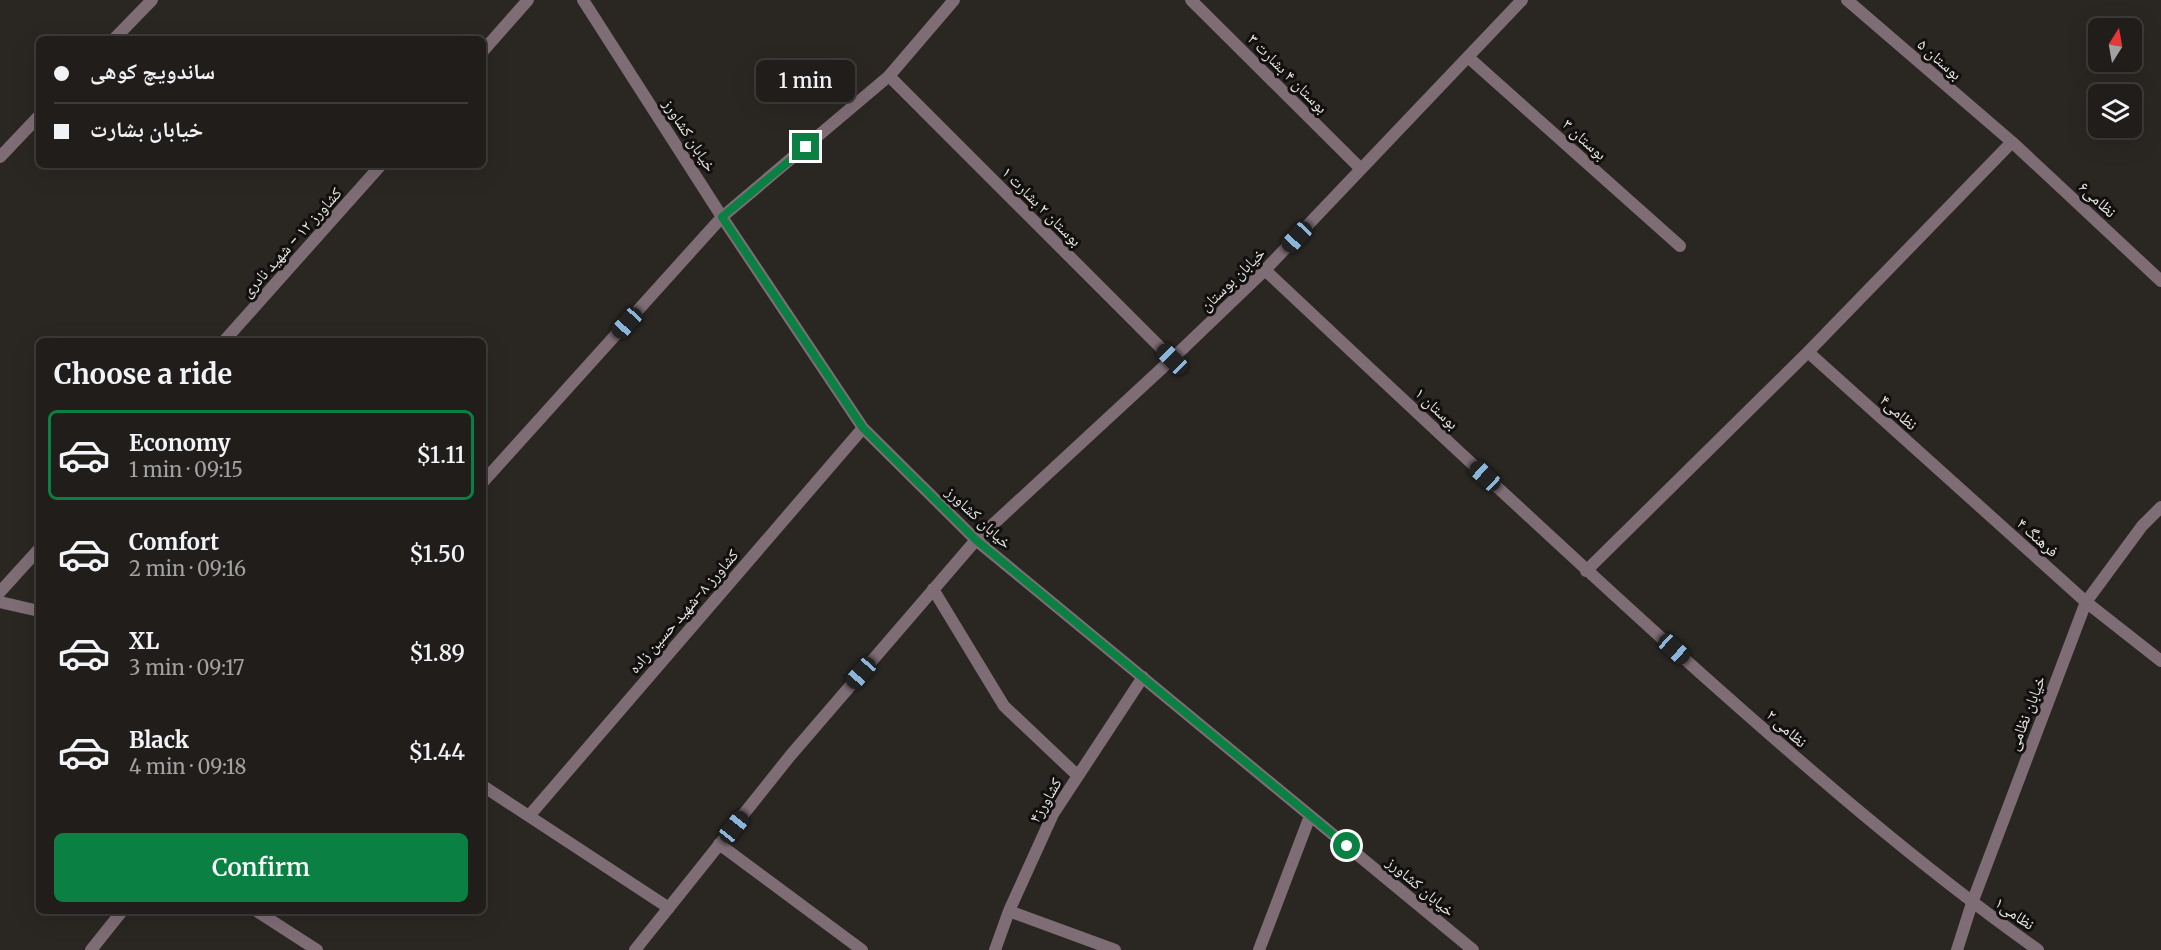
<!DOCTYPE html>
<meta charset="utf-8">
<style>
body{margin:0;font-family:Merriweather,"Noto Naskh Arabic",serif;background:#2d2a27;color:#f1f3f6;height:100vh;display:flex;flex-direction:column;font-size:22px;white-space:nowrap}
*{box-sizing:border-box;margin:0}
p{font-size:20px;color:#a2a2a2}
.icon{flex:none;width:33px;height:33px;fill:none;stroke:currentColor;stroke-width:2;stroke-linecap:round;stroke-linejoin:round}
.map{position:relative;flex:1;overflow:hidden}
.sheet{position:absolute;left:36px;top:338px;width:450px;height:576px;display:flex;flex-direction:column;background:#201d1a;border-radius:9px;box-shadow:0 6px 24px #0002,0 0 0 2px #3d3b39}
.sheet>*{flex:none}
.hud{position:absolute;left:36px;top:36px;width:450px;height:132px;border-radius:9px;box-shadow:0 6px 24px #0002,0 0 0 2px #3d3b39;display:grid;align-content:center;height:132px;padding:0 18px;background:#201d1a}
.needle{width:39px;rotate:11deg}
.buttons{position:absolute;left:2088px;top:18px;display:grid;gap:12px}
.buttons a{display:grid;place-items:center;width:54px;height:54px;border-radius:9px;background:#201d1a;box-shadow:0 6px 24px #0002,0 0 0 2px #3d3b39;font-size:30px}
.end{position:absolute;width:27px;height:27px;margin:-14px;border:8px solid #0b8043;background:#fff;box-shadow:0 0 0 3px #fff}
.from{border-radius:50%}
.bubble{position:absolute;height:42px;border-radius:9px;background:#201d1a;box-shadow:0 6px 24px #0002,0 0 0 2px #3d3b39;font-size:20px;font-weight:600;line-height:42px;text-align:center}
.car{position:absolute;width:18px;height:36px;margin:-18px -9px;border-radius:8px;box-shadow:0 0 4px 2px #0007;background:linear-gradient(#222 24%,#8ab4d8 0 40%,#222 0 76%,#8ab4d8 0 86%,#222 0)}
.hud b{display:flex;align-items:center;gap:21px;height:57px;font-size:22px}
.hud b+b{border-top:2px solid #3d3b39}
.hud i{width:15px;height:15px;background:#f1f3f6}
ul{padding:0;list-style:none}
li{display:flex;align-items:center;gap:18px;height:90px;margin:0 12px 9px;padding:0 6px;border:3px solid transparent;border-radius:9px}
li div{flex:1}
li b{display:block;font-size:22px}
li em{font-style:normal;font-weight:600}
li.selected{border-color:#0b8043}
li>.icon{width:54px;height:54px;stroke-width:1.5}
h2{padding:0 18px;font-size:27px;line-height:72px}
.cta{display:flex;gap:12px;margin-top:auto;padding:12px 18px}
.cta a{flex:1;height:69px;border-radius:9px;background:#0b8043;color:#fff;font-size:24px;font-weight:600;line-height:69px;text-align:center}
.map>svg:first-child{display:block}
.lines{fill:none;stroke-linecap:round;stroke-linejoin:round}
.minor{stroke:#7f6d76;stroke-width:12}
.route{stroke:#0b8043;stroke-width:8}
.labels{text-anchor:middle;stroke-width:6;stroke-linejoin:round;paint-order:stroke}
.street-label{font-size:16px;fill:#e9e8e4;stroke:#12100e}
</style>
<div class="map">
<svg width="2161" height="950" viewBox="0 0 2161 950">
<rect width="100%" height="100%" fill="#2a2723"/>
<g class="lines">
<path class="minor" d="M583,0L722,217L863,428L976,540L1473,950
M1191,0L1361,169
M1847,0L2012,142L2161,281
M114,39L152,0
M483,51L528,0
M1468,57L1680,246
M889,76L1172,359
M0,157L39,116
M1265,270C1409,405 1552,540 1698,671C1808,769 1918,865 2038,950
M225,340L381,165
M1808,352L2086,602L2161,661
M483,482L722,217L889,76L954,0
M1586,571L1808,352L2012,142
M933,589L1004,706L1078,776
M0,592L39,549
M0,602L39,611
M483,786L669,908
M529,816L863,428
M719,844L862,950
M255,910L317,950
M1009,911L1115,950
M91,950L123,910
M635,950L790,756L976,540L1172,359L1265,270L1522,0
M995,950L1009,911L1053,814L1143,677
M1259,950L1310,816
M1957,950L1972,903L2086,602L2142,526L2161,507"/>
</g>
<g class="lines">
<path class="route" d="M806,147L722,217L863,428L976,540L1347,846"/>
</g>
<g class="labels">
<g class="street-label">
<text transform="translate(1940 59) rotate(41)" y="6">بوستان ۵</text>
<text transform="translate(1288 73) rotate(45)" y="6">بوستان ۴ بشارت ۳</text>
<text transform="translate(690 135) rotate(57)" y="6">خیابان کشاورز</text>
<text transform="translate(1585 139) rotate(42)" y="6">بوستان ۳</text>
<text transform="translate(2098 199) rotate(43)" y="6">نظامی۶</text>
<text transform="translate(1042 206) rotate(45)" y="6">بوستان ۲ بشارت ۱</text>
<text transform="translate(291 242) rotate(-48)" y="6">کشاورز ۱۲ - شهید نادری</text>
<text transform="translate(1232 279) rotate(-44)" y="6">خیابان بوستان</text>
<text transform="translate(1437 408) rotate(43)" y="6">بوستان ۱</text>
<text transform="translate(1899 412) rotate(42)" y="6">نظامی۴</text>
<text transform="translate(979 517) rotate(43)" y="6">خیابان کشاورز</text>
<text transform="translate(2038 537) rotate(42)" y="6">فرهنگ ۴</text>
<text transform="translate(683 611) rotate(-49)" y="6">کشاورز ۸-شهید حسین زاده</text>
<text transform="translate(2026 713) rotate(-69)" y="6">خیابان نظامی</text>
<text transform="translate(1787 728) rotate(42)" y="6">نظامی ۲</text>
<text transform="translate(1045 800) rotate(-60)" y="6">کشاورز۴</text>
<text transform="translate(1421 886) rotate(40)" y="6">خیابان کشاورز</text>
<text transform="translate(2015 913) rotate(35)" y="6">نظامی۱</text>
</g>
</g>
</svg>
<div class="buttons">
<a><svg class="needle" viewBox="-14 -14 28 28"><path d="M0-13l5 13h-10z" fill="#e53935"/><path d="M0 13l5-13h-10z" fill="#a2a2a2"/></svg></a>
<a><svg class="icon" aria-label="layers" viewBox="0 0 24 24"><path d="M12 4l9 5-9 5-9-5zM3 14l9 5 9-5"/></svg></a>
</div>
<i class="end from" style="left:1347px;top:846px"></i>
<i class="end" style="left:806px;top:147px"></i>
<div class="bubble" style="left:756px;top:60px;width:99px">1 min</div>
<i class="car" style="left:1297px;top:237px;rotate:223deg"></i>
<i class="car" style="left:627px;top:323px;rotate:222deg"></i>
<i class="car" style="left:1172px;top:359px;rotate:315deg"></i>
<i class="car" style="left:1485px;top:476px;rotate:313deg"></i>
<i class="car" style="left:1674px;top:649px;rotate:132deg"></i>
<i class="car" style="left:861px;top:673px;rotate:221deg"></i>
<i class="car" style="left:734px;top:827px;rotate:39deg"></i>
<div class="hud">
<b><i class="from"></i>ساندویچ کوهی</b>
<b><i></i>خیابان بشارت</b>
</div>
<section class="sheet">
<h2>Choose a ride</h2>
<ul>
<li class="selected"><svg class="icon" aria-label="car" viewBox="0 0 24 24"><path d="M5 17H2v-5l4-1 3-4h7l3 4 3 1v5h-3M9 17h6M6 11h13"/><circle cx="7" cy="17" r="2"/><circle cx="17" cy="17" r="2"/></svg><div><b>Economy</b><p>1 min · 09:15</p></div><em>$1.11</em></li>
<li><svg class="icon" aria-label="car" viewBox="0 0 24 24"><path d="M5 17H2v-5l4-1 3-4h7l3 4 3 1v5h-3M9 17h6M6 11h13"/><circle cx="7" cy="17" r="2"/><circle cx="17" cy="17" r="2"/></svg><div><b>Comfort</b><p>2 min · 09:16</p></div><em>$1.50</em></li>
<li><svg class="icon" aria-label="car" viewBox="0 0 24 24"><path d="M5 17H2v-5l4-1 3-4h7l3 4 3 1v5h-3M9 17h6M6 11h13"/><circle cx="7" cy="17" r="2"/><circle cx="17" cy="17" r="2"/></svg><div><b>XL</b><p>3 min · 09:17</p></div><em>$1.89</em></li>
<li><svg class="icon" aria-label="car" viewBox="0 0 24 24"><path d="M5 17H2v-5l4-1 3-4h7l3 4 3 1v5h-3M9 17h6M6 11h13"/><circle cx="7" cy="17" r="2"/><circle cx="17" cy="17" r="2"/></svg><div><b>Black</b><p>4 min · 09:18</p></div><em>$1.44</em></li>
</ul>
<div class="cta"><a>Confirm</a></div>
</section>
</div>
